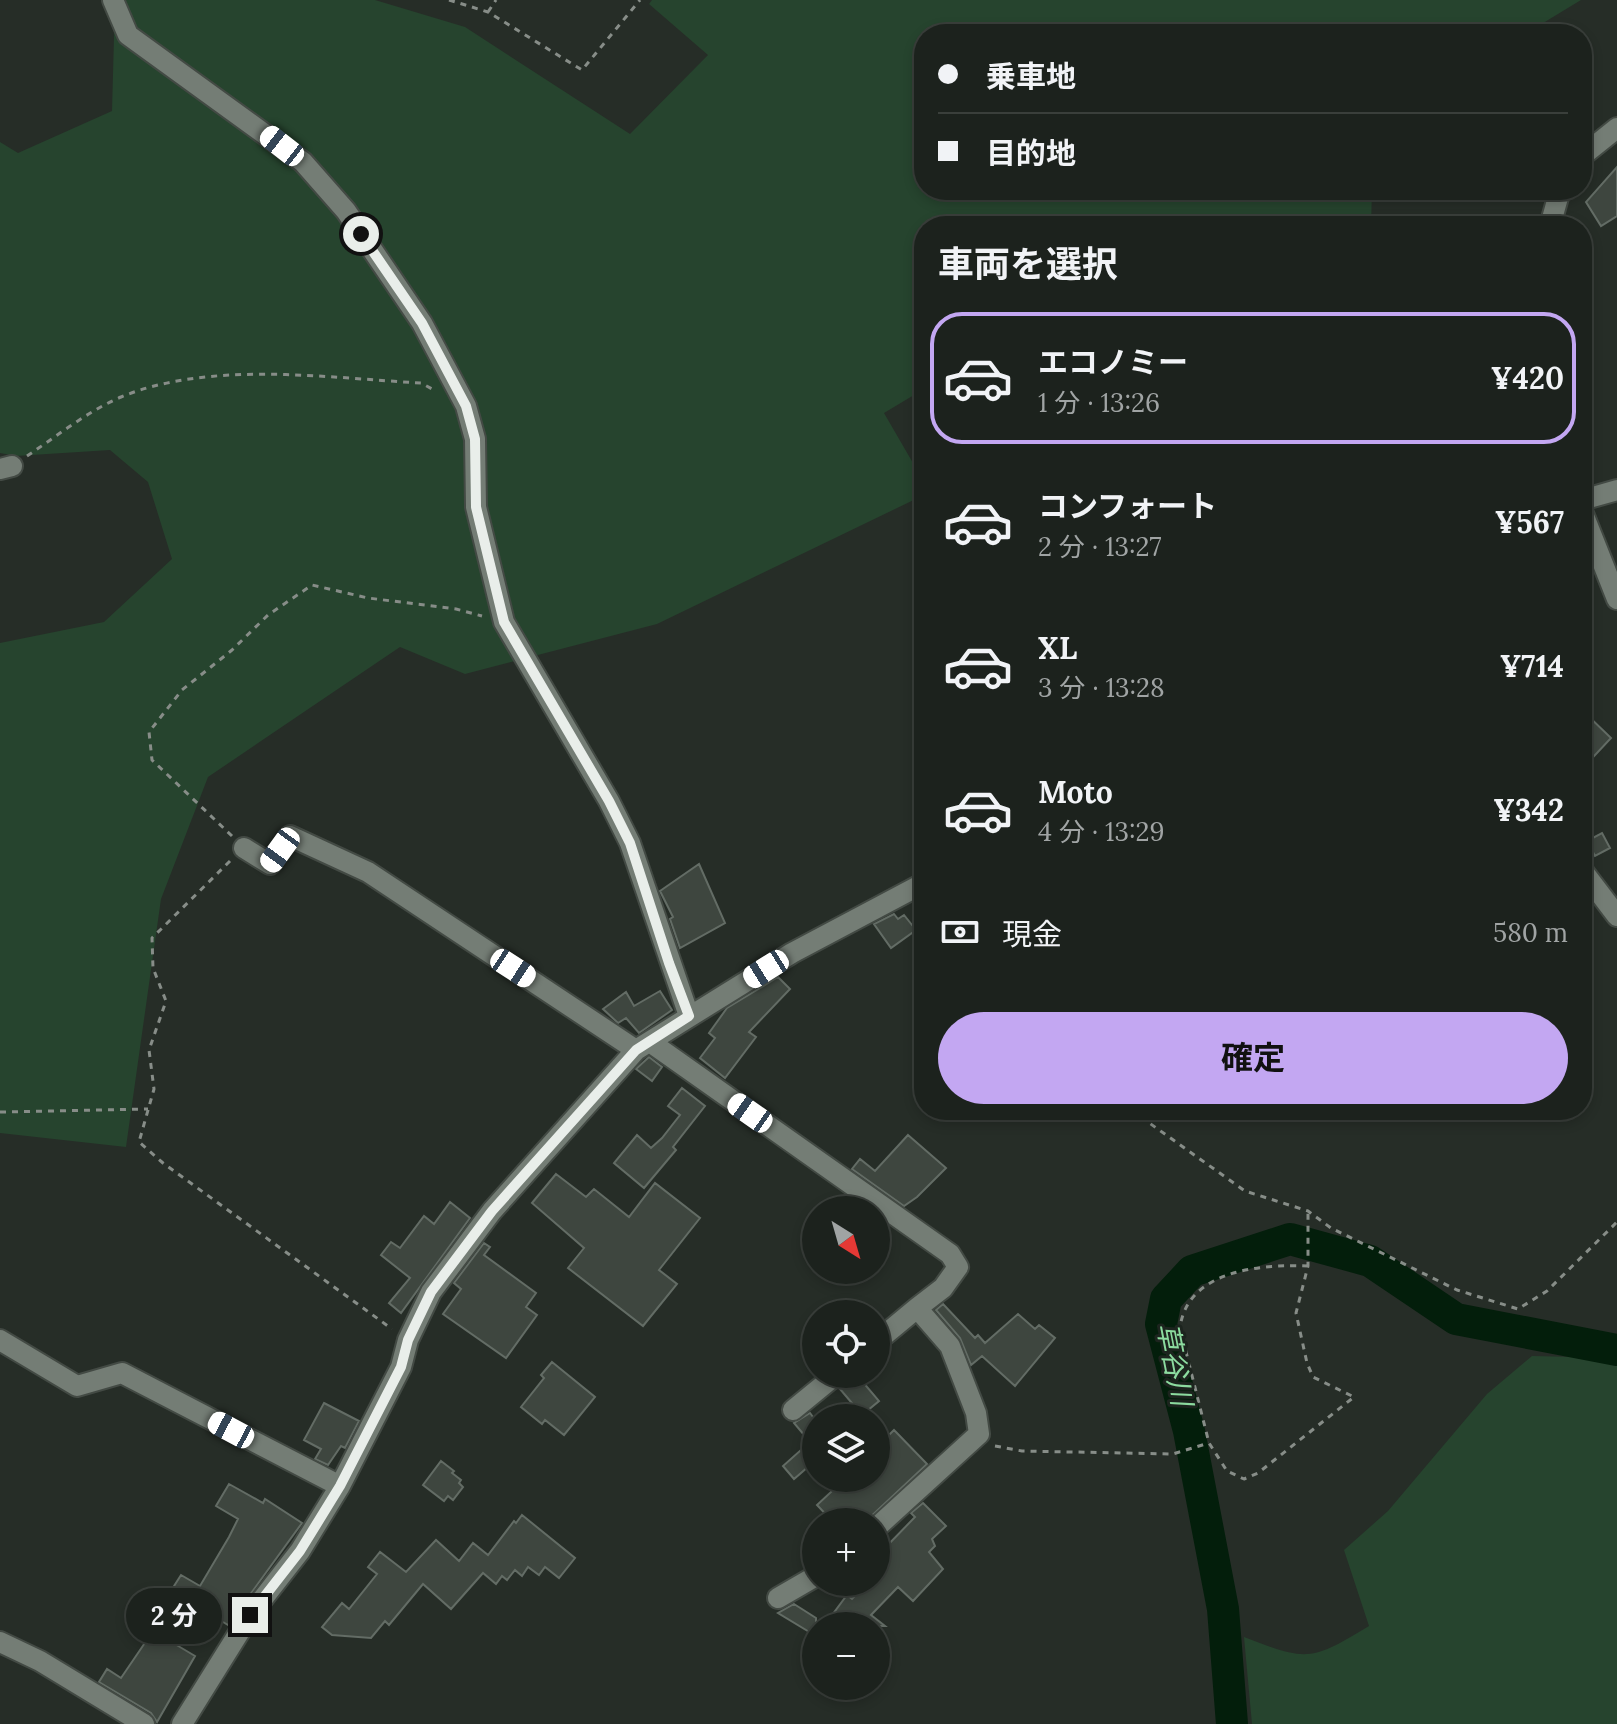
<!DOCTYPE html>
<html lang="ja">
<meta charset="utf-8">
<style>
body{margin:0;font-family:Lora,"Noto Sans JP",serif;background:#292f2a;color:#f1f3f6;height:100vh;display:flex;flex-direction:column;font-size:30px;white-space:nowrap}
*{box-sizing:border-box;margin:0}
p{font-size:26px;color:#a0a4a4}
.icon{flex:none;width:44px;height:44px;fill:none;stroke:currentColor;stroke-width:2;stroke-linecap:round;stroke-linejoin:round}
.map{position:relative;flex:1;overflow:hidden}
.sheet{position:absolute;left:914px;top:216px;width:678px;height:904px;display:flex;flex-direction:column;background:#1c221d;border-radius:32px;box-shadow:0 4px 12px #0003,0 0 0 2px #3a3f3b}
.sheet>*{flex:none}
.top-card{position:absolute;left:914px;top:24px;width:678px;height:176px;border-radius:32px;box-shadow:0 4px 12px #0003,0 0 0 2px #3a3f3b;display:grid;align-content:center;height:176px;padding:0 24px;background:#1c221d}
.needle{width:52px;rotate:143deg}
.controls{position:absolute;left:802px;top:1196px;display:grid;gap:16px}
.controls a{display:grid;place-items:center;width:88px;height:88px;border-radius:50%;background:#1c221d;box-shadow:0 4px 12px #0003,0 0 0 2px #3a3f3b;font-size:40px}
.end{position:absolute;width:36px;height:36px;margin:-18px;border:10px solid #e9eeea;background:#111;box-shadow:0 0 0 4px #111}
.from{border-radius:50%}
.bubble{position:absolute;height:56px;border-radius:28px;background:#1c221d;box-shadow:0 4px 12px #0003,0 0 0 2px #3a3f3b;font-size:26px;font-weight:700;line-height:56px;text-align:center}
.car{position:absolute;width:24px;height:48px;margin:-24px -12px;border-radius:10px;box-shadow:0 0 6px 2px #0007;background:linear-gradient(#fff 24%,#345 0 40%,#fff 0 76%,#345 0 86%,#fff 0)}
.top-card b{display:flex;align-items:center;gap:28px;height:76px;font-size:30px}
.top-card b+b{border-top:2px solid #3a3f3b}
.top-card i{width:20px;height:20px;background:#f1f3f6}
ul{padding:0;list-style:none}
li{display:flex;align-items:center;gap:24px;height:132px;margin:0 16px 12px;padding:0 8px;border:4px solid transparent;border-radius:32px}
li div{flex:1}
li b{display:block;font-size:30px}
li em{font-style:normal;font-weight:700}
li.active{border-color:#c3a7f2}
li>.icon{width:72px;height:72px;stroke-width:1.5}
h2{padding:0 24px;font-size:36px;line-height:96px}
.pay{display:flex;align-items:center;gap:20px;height:88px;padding:0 24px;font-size:30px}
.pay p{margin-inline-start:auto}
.primary-button{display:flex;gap:16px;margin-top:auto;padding:16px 24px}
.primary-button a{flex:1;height:92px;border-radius:48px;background:#c3a7f2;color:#111;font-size:32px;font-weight:700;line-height:92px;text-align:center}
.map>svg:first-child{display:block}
.green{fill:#26442e}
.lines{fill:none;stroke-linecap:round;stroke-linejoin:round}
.river{stroke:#031e0b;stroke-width:32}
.building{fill:#3e463f;stroke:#636c65;stroke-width:2}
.minor-casing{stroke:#434a44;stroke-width:24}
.path{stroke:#878d88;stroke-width:3;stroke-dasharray:6 6;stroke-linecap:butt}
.minor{stroke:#747d75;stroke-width:20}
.route{stroke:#e9eeea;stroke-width:10}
.labels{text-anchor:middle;stroke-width:6;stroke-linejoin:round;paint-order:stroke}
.water-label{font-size:28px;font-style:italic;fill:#8cdb9f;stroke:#1c241e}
</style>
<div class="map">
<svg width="1617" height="1724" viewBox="0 0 1617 1724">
<rect width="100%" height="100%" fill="#262d27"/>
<path class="green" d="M115,0H375L465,27L630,134L708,55L649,4L652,0H1581L1525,34H924V190H1372L1371,226H924V389L884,413L924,482V495L657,624L465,674L400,647L208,777L161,899L126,1147L0,1133V643L104,622L172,559L148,482L110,450L16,456L0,453V142L18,153L112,111Z
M1532,1356L1617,1358V1724H1252L1244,1637C1308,1662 1311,1661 1369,1626L1344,1550L1388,1511L1487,1394Z"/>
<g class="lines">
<path class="river" d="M1232,1724L1223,1609L1189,1431L1161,1324L1166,1299L1192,1271L1290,1239L1370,1261L1456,1319L1617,1350"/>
</g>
<path class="building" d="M1617,167V216L1601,226L1586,202Z
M1582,710L1611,738L1582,769Z
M1602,833L1610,848L1595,856L1587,841Z
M699,864L725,923L680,948L670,919L673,917L660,891Z
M894,914L898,919L904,915L916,930L891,948L874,924Z
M778,977L790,989L749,1032L756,1037L725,1078L700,1058L715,1038L709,1033L727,1008Z
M660,991L672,1010L639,1033L626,1018L618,1023L603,1009L626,992L634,1006Z
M649,1057L662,1067L652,1081L636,1069Z
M682,1088L705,1106L673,1147L676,1150L644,1188L614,1163L637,1135L651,1148L662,1138L680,1115L668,1106Z
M908,1135L946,1168L917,1197L904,1206L852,1169L860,1159L875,1171Z
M556,1174L586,1197L594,1189L629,1217L655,1183L700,1218L659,1270L677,1284L643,1326L568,1268L584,1248L532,1203Z
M450,1202L470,1218L401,1313L389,1303L410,1278L381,1255L391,1242L400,1248L424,1216L434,1224Z
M484,1243L490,1247L484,1255L536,1293L526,1307L537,1315L506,1358L443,1314L461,1289L454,1283Z
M943,1304L975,1338L978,1335L985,1343L1018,1314L1035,1329L1039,1325L1055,1338L1015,1386L982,1356L971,1365L960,1338L936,1310Z
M552,1362L595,1397L564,1435L545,1420L542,1424L521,1407L544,1378L541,1375Z
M856,1374L879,1401L862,1415L840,1389Z
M324,1403L359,1421L345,1448L341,1446L328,1465L315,1459L321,1449L304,1440Z
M810,1413L816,1421V1460L794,1479L783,1466L810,1442L794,1423Z
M894,1430L927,1464L865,1522H833L817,1505L846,1478H876V1448Z
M441,1461L454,1471L452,1473L461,1480L459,1483L463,1487L453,1500L448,1496L444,1501L423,1485Z
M229,1484L263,1503L265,1499L302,1523L228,1625L205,1611L203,1614L169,1594L181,1575L200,1586L229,1537L238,1519L216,1506Z
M923,1503L946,1526L932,1539L935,1546L929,1552L943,1569L913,1601L898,1587L871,1615L885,1626H824L847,1595L852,1599L869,1582H876V1543L883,1550L915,1517L911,1513Z
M522,1515L575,1558L559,1578L545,1567L539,1575L528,1567L522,1576L515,1570L507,1580L502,1576L496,1584L483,1573L451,1609L423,1584L389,1625L385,1621L371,1638L332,1635L322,1627L342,1603L349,1609L377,1574L368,1567L380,1552L406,1572L436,1540L459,1561L473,1543L488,1555L514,1521L516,1523Z
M794,1604L816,1618V1636L778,1613Z
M153,1631L195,1656L157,1722L151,1713L99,1682L107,1669L121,1678Z"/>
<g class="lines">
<defs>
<path id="minor" d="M113,0L128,35L303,162L346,211L422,323L466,406L475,439L476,507L504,622L609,801L630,843L689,1016
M1582,156L1617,128
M1550,226L1560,190
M0,469L12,466
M1582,500L1617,490
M1582,511L1617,599
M244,848L270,864L290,836L368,872L636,1050
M1582,870L1617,916
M650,1042L950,1254L958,1267L943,1288L917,1308L950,1346L976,1413L979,1434L876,1528
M0,1340L77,1386L122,1373L340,1486
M876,1342L917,1308
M793,1410L837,1374
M778,1598L816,1576
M0,1642L40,1661L144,1724
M182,1724L250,1615L300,1551L340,1486L401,1367L408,1340L431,1292L492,1211L636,1050L792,953L924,883"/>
</defs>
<use href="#minor" class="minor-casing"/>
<path class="path" d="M449,0L488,12L582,70L640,0
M488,12L496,0
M27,456C57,436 88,411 121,397C211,360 327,378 421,383L434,390
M232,836L152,760L149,732L182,690L232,650L268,615L312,585L368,598L456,609L482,616
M230,861L152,938L153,968L166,1001L149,1050L154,1089L139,1142L163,1163L392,1329
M1131,1110L1245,1191L1308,1211L1331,1228L1457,1290L1518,1309L1547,1291L1617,1222
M0,1112L148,1109
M1308,1266C1261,1264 1187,1270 1180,1328L1209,1443L1227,1471L1244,1479L1258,1473L1354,1397L1313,1377L1307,1363L1296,1313L1308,1266V1211
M995,1446L1022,1451L1173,1454L1209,1443"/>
<use href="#minor" class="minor"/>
</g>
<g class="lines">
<path class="route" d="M250,1615L300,1551L340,1486L401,1367L408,1340L431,1292L492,1211L636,1050L689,1016L669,963L630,843L609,801L504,622L476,507L475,439L466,406L422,323L361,234"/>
</g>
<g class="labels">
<g class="water-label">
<text transform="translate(1175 1364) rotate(79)" y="10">草谷川</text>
</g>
</g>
</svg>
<div class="controls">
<a><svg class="needle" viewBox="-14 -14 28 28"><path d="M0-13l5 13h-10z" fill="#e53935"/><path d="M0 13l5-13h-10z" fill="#a0a4a4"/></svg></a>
<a><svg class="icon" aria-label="locate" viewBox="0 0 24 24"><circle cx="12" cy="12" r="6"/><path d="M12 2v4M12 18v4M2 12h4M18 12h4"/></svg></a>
<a><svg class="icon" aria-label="layers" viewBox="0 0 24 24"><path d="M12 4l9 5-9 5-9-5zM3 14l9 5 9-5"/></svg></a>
<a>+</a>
<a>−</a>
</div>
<i class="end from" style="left:361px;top:234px"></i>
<i class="end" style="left:250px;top:1615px"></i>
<div class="bubble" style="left:126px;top:1588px;width:96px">2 分</div>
<i class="car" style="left:282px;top:146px;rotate:308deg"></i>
<i class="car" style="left:280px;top:850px;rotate:216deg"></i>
<i class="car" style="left:513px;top:968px;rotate:123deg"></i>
<i class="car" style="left:766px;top:969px;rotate:238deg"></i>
<i class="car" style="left:750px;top:1113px;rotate:305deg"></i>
<i class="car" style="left:231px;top:1430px;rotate:298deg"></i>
<div class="top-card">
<b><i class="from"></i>乗車地</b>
<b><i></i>目的地</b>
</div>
<section class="sheet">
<h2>車両を選択</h2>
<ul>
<li class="active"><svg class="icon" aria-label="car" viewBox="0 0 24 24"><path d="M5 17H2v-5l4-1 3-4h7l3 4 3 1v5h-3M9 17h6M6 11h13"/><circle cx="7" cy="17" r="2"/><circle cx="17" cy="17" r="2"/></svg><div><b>エコノミー</b><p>1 分 · 13:26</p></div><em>¥420</em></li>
<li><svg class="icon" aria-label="car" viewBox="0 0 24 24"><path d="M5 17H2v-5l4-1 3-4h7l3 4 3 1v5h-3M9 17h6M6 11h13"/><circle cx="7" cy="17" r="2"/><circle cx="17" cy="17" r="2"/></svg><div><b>コンフォート</b><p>2 分 · 13:27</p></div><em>¥567</em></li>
<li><svg class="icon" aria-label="car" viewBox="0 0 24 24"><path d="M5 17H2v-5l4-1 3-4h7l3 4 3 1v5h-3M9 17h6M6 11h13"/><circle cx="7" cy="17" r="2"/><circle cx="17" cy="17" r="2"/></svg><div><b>XL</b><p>3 分 · 13:28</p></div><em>¥714</em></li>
<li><svg class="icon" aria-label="car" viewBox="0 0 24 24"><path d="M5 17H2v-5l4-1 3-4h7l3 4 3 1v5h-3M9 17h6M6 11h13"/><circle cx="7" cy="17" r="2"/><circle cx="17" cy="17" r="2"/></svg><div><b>Moto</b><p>4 分 · 13:29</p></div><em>¥342</em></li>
</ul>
<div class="pay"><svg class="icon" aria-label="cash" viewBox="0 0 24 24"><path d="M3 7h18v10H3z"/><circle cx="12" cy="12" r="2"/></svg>現金<p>580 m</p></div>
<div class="primary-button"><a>確定</a></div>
</section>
</div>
